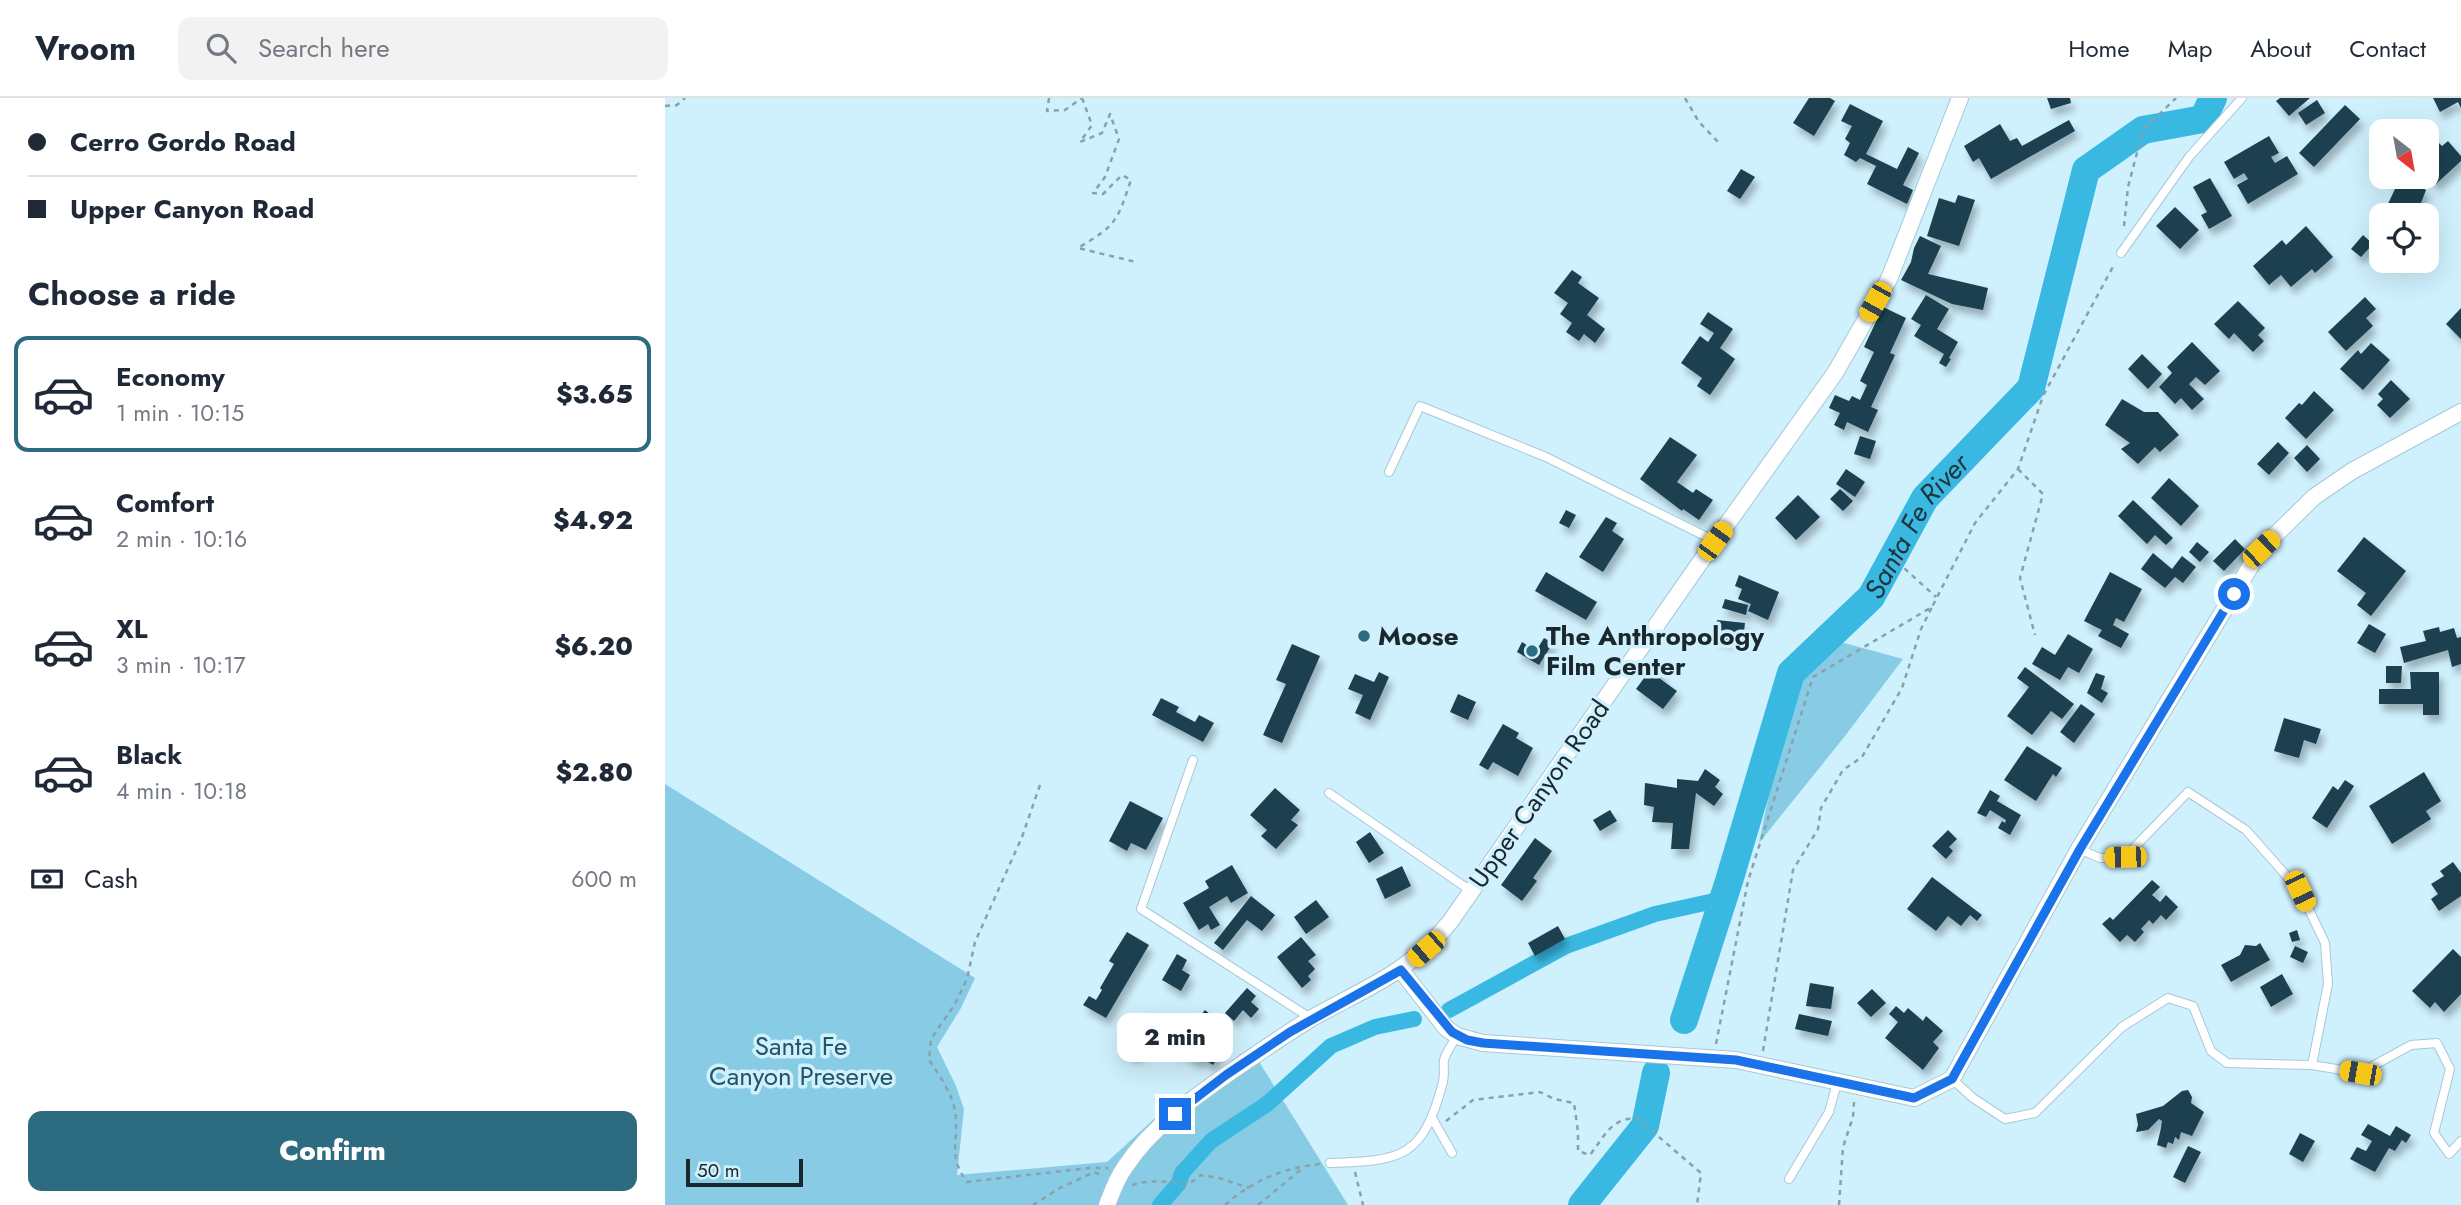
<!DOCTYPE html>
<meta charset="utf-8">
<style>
body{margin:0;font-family:Jost,sans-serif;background:#f2f2f3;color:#1f2937;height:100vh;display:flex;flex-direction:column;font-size:26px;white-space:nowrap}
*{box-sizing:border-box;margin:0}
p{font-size:23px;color:#747a83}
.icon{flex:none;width:38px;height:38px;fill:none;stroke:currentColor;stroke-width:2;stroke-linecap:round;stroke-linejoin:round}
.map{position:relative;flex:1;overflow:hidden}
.sheet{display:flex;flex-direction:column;background:#fff;width:665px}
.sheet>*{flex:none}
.guide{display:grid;align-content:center;height:154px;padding:0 28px;background:#fff}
.needle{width:46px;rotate:149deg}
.fabs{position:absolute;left:1704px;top:21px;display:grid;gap:14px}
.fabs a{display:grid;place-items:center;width:70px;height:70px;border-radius:14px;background:#fff;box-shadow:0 7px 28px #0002;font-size:35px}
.scale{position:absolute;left:21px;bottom:18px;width:117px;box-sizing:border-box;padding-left:7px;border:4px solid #1b272c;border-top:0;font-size:19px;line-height:24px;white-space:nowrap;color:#1b272c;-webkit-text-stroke:5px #cff0fd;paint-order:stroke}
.end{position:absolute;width:32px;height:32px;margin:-16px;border:9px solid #1a73e8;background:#fff;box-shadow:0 0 0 4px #fff}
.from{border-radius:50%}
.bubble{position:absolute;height:49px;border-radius:14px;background:#fff;box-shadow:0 7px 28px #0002;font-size:23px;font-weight:800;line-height:49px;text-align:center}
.car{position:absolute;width:21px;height:42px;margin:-21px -10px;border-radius:9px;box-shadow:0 0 5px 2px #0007;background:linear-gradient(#f5c518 24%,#345 0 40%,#f5c518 0 76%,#345 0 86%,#f5c518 0)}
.guide b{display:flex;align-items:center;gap:24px;height:66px;font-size:26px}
.guide b+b{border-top:2px solid #e0e1e3}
.guide i{width:18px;height:18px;background:#1f2937}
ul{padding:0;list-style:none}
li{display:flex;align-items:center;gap:21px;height:116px;margin:0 14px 10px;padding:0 14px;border:4px solid transparent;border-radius:14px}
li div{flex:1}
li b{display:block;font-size:26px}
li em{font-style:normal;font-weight:800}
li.current{border-color:#2d6b81}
li>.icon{width:63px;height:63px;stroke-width:1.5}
h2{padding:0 28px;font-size:32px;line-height:84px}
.pay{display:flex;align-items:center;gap:18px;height:77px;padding:0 28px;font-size:26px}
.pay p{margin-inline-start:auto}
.button{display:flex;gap:14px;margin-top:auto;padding:14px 28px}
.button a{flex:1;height:80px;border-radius:14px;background:#2d6b81;color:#fff;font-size:28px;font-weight:800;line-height:80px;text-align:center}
header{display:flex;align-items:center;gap:42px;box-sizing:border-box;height:98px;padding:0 35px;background:#fff;border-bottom:2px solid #e0e1e3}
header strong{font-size:33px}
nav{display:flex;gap:38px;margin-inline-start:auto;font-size:24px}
.search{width:490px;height:63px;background:#f2f2f3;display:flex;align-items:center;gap:18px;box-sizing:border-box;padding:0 24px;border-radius:14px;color:#747a83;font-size:26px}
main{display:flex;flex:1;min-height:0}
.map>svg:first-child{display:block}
.green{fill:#88cbe5}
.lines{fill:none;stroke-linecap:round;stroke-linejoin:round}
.canal{stroke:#39b9e2;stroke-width:16}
.river{stroke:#39b9e2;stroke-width:28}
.building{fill:#1b414f;filter:url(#shadow)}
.service-casing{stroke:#a8c8d5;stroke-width:10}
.minor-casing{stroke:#a8c8d5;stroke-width:18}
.path{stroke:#88a1ab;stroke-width:2.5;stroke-dasharray:5 5;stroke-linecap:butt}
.service{stroke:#fff;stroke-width:8}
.minor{stroke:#fff;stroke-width:16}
.route{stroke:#1a73e8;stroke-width:9}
.poi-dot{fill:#2d6b81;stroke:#cff0fd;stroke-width:2.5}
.labels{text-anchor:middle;stroke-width:7;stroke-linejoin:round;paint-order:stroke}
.poi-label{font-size:26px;font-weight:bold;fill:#1b272c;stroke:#cff0fd;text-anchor:start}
.street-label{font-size:26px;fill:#1b272c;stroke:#cff0fd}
.park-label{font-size:26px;fill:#235567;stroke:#cff0fd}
.water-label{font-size:28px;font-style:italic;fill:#1f343c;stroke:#cff0fd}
</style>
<header>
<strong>Vroom</strong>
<div class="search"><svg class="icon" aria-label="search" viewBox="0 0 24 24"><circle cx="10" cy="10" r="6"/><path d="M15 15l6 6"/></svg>Search here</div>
<nav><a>Home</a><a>Map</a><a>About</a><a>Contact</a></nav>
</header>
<main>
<section class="sheet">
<div class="guide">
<b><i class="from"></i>Cerro Gordo Road</b>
<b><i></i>Upper Canyon Road</b>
</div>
<h2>Choose a ride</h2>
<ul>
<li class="current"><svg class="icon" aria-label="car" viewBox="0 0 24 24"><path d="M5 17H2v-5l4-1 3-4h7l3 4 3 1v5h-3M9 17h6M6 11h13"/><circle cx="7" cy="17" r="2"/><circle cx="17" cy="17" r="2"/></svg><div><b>Economy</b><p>1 min · 10:15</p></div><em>$3.65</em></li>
<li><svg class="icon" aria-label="car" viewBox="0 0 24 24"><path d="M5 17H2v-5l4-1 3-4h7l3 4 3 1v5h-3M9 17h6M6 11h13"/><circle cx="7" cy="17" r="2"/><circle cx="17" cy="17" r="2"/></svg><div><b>Comfort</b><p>2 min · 10:16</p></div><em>$4.92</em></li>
<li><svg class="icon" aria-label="car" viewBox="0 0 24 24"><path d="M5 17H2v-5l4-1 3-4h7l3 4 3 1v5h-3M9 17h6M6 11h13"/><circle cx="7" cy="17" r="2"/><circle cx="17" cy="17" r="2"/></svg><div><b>XL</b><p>3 min · 10:17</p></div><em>$6.20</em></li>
<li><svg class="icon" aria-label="car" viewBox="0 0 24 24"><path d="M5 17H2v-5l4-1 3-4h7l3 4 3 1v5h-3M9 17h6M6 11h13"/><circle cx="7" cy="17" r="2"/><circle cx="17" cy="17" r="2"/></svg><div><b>Black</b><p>4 min · 10:18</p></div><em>$2.80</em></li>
</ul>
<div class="pay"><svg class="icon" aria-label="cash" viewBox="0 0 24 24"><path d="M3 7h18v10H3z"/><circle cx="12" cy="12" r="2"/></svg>Cash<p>600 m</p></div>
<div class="button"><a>Confirm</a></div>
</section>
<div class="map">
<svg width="1796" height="1107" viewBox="0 0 1796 1107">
<defs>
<filter id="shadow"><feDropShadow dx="4" dy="7" stdDeviation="3.5" flood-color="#0004"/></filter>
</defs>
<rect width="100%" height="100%" fill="#cff0fd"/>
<path class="green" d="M1172,543L1238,561L1180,638L1094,745L1114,647L1135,580Z
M0,686L310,880L296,910L272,949L291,988L299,1011L292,1077L442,1064L511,1001L588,954L683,1107H0Z"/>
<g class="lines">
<path class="canal" d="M784,912L901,848L990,816L1058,801
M495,1107L514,1085L517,1075L546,1043L602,1006L666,948L710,929L749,921"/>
<g class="river">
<path id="s1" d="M1019,922L1064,783L1126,575L1206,499L1260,400L1366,290L1421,72L1478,32L1538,21L1548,0"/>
<path d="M917,1107L980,1028L991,975"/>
</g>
</g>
<path class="building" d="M1144,0H1165L1170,3L1149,38L1128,25Z
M1382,0H1405L1406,5L1386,11Z
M1615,0H1645L1624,18L1611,3Z
M1768,0H1796V10L1793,4L1775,14Z
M1652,2L1660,15L1641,27L1633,15Z
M1185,6L1218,23L1201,56L1232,71L1243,49L1254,55L1238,87L1248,92L1242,106L1202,86L1211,68L1195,60L1191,64L1179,57L1185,45L1180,41L1187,28L1176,23Z
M1680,7L1695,21L1649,69L1634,55Z
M1404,22L1410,33L1326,81L1314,60L1308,64L1299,48L1335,26L1345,43L1352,40L1357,48Z
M1604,38L1614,55L1606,59L1610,65L1622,58L1633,76L1583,106L1572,87L1583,81L1579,75L1569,81L1559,64Z
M1772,43L1777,48L1783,43L1796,58V63L1771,86L1762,76V51Z
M1076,71L1090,79L1075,101L1062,93Z
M1729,79H1736L1761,92L1754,110L1760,113L1758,117H1733L1721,110L1731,89L1725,86Z
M1545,80L1567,118L1544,131L1536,117L1542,114L1528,89Z
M1293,97L1310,102L1294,148L1262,138L1274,100L1290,105Z
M1510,109L1534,132L1515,151L1491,128Z
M1641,128L1668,159L1650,175L1647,171L1626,189L1616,177L1604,187L1588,168L1617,142L1621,147Z
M1698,137L1708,146L1696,159L1686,151Z
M1255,138L1276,148L1263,176L1323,190L1318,212L1287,206L1236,182L1246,164L1249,150Z
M907,172L917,179L913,185L934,200L922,217L940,231L930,245L919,236L914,243L901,234L907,225L895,216L903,205L889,195Z
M1261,197L1284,211L1272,231L1293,244L1284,260L1286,261L1281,269L1274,265L1279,256L1249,238L1256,227L1246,221Z
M1700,199L1711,211L1701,220L1708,228L1681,253L1663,234Z
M1573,203L1600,230L1593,237L1599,243L1588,254L1569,235L1564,241L1549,226Z
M1218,209L1241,220L1225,255L1230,257L1206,309L1213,312L1203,334L1182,324L1179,332L1169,327L1175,315L1164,310L1170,297L1184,303L1187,298L1195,302L1202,287L1195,283L1209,254L1199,249Z
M1796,210V241L1781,226Z
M1043,214L1068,231L1055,250L1070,261L1045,297L1032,288L1037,280L1016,265L1035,238L1043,244L1049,235L1035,226Z
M1527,244L1555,273L1540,287L1531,279L1524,286L1539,301L1527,312L1516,300L1510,306L1494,289L1507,275L1502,269Z
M1706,245L1725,262L1698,292L1675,271L1693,252L1696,256Z
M1477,256L1497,276L1483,291L1463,271Z
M1726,282L1745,301L1725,320L1712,307L1718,301L1713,296Z
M1649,293L1669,312L1641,341L1620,320L1634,305L1637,307Z
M1457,301L1479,314H1493L1514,337L1495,354L1490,349L1473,366L1456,351L1465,345L1440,327Z
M1195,338L1211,343L1205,361L1189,356Z
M1005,339L1032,357L1012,384L1028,395L1031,391L1048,402L1034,422L1018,411L1017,413L975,381Z
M1613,344L1624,355L1604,377L1592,366Z
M1642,347L1655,361L1642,374L1629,360Z
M1181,371L1200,384L1190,399L1171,386Z
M1504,380L1534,408L1516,428L1486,400Z
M1175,391L1188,403L1178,413L1165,401Z
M1133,397L1155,419L1131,442L1110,420Z
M1468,402L1508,440L1501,447L1490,437L1482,446L1453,418Z
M901,412L911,417L904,430L894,425Z
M941,419L952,425L947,433L959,441L938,474L914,459Z
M1699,439L1741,473L1706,518L1692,507L1701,495L1672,473Z
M1570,441L1580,451L1559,473L1548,463Z
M1532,444L1544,454L1535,464L1524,454Z
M1488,455L1507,471L1517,458L1531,469L1518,485L1510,479L1500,490L1476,471Z
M881,474L932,504L921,522L870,493Z
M1445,474L1477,491L1459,524L1451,520L1448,527L1464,536L1456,550L1433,538L1437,532L1419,523Z
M1074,477L1114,494L1103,522L1083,513L1086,506L1073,501L1077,491L1070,488Z
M1060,501L1083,507L1081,517L1057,510Z
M1052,522L1080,525L1079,533L1087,534L1086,545L1050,541Z
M1704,526L1721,536L1710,555L1692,545Z
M1774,529L1775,534L1789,530L1792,540L1796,539V566L1787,569L1783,552L1739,565L1735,549L1761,543L1758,533Z
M1403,536L1428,551L1414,575L1403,569L1395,582L1367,566L1377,549L1390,557Z
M879,540L888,545L874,567L852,554L857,544L871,553Z
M627,546L655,558L617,645L598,637L621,586L611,582Z
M988,568L998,575L994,580L1012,593L998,611L971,591Z
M1721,568H1737L1736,585H1721Z
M1360,569L1409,606L1397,621L1386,613L1367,637L1342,618L1364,589L1352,580Z
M714,574L724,579L705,622L690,615L698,597L683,591L690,576L709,584Z
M1745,574H1774V617H1758V606H1714V591H1746Z
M1431,575L1440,578L1436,591L1443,595L1437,605L1422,595Z
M793,596L811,604L803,622L785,614Z
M496,600L514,609L511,614L530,624L534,617L549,625L538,644L487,617Z
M1416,606L1430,616L1409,645L1395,634Z
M1619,620L1656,631L1651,646L1639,642L1634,660L1609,653Z
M838,626L854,635L851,640L868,650L853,678L828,664L823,672L814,667Z
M1362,648L1397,670L1391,679L1388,676L1371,703L1339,682Z
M1040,671L1055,682L1050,689L1058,696L1049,708L1031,695L1024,751H1006L1008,725L987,724L989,709L979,707L980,685L1012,690V681L1033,683Z
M1759,674L1776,703L1761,713L1766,721L1727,746L1704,708Z
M1680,682L1689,688L1662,730L1647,720L1668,688L1673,692Z
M610,690L635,712L626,722L633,727L611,751L596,738L602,732L585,717Z
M1325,692L1335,698L1332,703L1356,717L1345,737L1333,730L1337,723L1340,725L1341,722L1325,712L1321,719L1312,715Z
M465,703L498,720L481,752L466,745L462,753L444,743Z
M945,712L952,723L935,733L928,722Z
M1283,732L1292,741L1284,749L1288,753L1281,761L1267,748Z
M705,734L719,755L704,765L691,744Z
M870,740L887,753L868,780L872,783L857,803L836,787Z
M1788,764L1796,775V798L1774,813L1766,801L1773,796L1766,786L1779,778L1775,773Z
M567,767L583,795L566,805L562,798L544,809L555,827L546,832L543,826L534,832L518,805L544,790L540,783Z
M737,768L746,788L720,801L711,781Z
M1267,779L1317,817L1312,823L1305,817L1296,828L1283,818L1271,833L1242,811Z
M1487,782L1495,789L1487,797L1495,804L1501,797L1513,809L1501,822L1496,817L1488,826L1484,822L1476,831L1479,834L1470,844L1462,837L1455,844L1437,826L1445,819L1448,822Z
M586,798L610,817L597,833L582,822L558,852L549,845Z
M651,802L664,819L641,836L629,819Z
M893,828L900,841L870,858L863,845Z
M1632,832L1635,842L1627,844L1624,835Z
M462,834L484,847L441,920L418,907L424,898L431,902L437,892L435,890L449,866L444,863Z
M636,839L651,857L643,863L650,871L643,878L646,882L637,890L612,859Z
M1595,845L1605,862L1566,884L1556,867L1575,857L1580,847L1591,848Z
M1630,848L1643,854L1638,865L1625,859Z
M1788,851L1796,859V896L1779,914L1770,904L1765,910L1747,893Z
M512,856L522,862L517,872L525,877L516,893L497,882Z
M1617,876L1628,896L1606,909L1595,889Z
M1145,885L1169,889L1166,911L1141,908Z
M582,890L591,898L586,904L594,911L586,920L578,912L569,923L560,915Z
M1207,891L1221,905L1206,919L1192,905Z
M1231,908L1239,915L1243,910L1258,923L1261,918L1278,933L1268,944L1274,950L1258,972L1220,940L1233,924L1224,916Z
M540,912L551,921L546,928L534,919Z
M1134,916L1167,923L1163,938L1130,931Z
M466,919L485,927L472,959L453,952Z
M513,929L556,954L548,967L535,959L533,964L503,946Z
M1523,992L1527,999L1526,1005L1539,1014L1527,1038L1516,1034L1514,1042L1510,1039L1508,1046L1503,1044L1501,1050L1492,1047L1496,1030L1497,1023L1494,1021L1483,1032L1471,1034L1473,1027L1471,1016L1498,1008L1517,993Z
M1703,1026L1725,1038L1731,1028L1746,1037L1741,1045L1737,1042L1730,1053L1724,1050L1710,1074L1685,1061L1692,1049L1701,1053L1707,1043L1696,1037Z
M1635,1035L1650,1043L1638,1064L1624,1056Z
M1523,1048L1536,1054L1520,1085L1508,1079Z"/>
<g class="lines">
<defs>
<path id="service" d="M1456,155L1524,59L1577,0
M724,374L755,308L881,359L1050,443
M528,662L476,811L647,921
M664,695L806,793
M1414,751L1435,760L1460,759L1523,694L1581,732L1635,793L1660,845L1663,886L1647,967L1695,975L1746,947L1772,945L1785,971L1769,1035L1784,1056L1796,1043
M1287,981L1308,1000L1340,1021L1370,1015L1457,929L1503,900L1528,908L1546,953L1562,965L1647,967
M767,1020L787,1055
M665,1065C739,1063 758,1059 778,984C780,976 778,969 779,962C781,954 788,945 792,938
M1124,1081L1164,1014L1172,985"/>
<path id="minor" d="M736,872L781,930L792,938L818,945L1071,962L1249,1000L1287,981L1414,751L1596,451L1649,399L1687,373L1796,314
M442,1107C447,1094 452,1080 460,1069C489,1025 537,994 580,964C602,949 624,934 647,920C704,888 741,877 785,824L1050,443L1170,275L1224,181L1295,0"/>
</defs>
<use href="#service" class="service-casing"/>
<use href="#minor" class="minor-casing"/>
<path class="path" d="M384,0L382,13L400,12L417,0
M417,0L427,27L415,44L437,35L445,16L454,41L440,79L428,95L438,96L457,77L466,82C452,123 452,127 413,150L471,164
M1020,0L1034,24L1054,45
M0,8L12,7L20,0
M1459,128L1463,89L1478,32L1511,0
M1353,371L1378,396L1355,480L1370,537
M1234,462L1239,470L1271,499
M375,687L357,739L310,844L302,881L290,906L266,941L264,962C276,980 290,999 291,1021C292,1049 284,1059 302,1084L424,1070H443
M1051,946L1083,783L1148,579L1267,509L1310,425L1353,371L1378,298L1450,165
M1098,953L1128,772L1153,731L1156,710L1178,672L1197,659L1237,590L1256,531L1267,509
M781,1023L808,1002L875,994L889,1001L909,1005L913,1034V1053L925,1057C939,1039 947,1018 973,1021L1036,1075L1032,1107
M690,1074L698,1107
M467,1087C485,1081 505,1084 524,1086L536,1077L554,1080L584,1090
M368,1107L393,1091L429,1074L438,1078
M560,1107C588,1082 619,1070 655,1066
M593,1107L639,1069
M1174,1107L1178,1049L1188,1019L1189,1004"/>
<use href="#service" class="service"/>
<use href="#minor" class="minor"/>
</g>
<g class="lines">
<path class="route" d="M510,1016L561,977L625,934L736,872L787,934L802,942L818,945L1071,962L1249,1000L1287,981L1415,751L1569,496"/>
</g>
<g class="poi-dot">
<circle cx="699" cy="538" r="7"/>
<circle cx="867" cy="553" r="7"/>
</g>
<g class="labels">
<g class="poi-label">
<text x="713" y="547">Moose</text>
<text x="881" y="547">The Anthropology<tspan x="881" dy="30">Film Center</tspan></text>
</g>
<g class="street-label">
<text transform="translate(874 696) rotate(-55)" y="9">Upper Canyon Road</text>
</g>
<g class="park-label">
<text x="136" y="957">Santa Fe<tspan x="136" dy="30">Canyon Preserve</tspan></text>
</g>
<g class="water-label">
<text dy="10" stroke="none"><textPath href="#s1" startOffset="558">Santa Fe River</textPath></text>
</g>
</g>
</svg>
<div class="fabs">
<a><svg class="needle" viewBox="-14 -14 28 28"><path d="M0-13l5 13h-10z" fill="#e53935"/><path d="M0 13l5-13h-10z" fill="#747a83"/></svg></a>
<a><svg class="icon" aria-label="locate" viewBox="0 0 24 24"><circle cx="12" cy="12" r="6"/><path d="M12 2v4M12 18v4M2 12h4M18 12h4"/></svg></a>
</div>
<div class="scale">50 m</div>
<i class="end from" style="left:1569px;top:496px"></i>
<i class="end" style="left:510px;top:1016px"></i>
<div class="bubble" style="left:452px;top:915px;width:116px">2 min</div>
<i class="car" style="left:1210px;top:204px;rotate:209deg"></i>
<i class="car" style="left:1050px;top:443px;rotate:36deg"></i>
<i class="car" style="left:1596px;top:451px;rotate:46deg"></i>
<i class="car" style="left:1460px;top:759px;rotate:269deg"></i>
<i class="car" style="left:1635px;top:793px;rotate:155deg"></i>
<i class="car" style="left:761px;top:851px;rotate:229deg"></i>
<i class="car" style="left:1695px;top:975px;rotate:280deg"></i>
</div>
</main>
